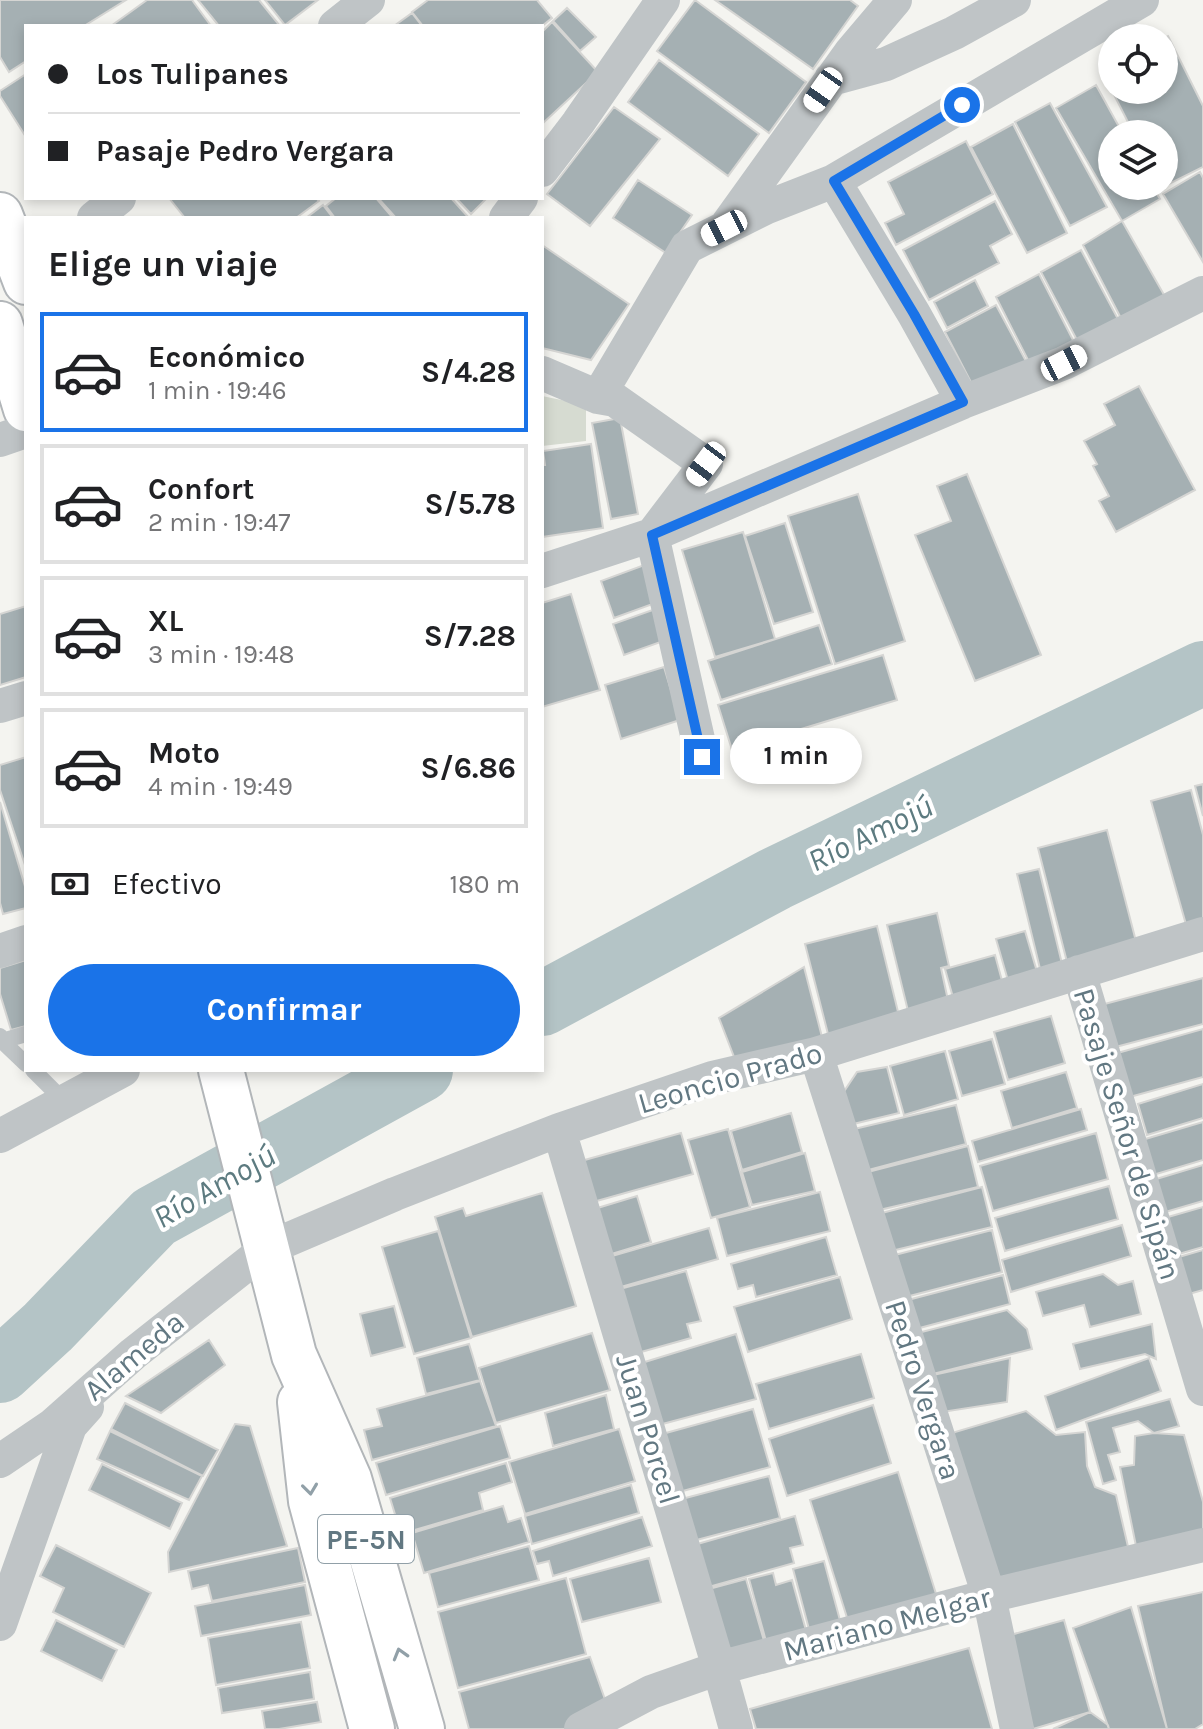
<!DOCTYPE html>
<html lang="es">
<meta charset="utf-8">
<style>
body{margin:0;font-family:Karla,sans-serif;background:#f6f6f6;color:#202124;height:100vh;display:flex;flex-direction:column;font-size:30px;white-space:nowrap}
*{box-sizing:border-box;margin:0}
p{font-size:26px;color:#757577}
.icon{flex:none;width:44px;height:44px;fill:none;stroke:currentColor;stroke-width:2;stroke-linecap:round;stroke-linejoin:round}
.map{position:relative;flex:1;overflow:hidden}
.side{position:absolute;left:24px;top:216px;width:520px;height:856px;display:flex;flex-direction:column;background:#fff;border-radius:0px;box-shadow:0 4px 12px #0003}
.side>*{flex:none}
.hud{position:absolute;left:24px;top:24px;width:520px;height:176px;border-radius:0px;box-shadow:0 4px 12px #0003;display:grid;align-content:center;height:176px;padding:0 24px;background:#fff}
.tools{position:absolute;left:1098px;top:24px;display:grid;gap:16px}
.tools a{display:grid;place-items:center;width:80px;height:80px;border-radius:50%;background:#fff;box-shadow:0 4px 12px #0003;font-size:40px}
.end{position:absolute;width:36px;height:36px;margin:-18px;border:10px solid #1a73e8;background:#fff;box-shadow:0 0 0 4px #fff}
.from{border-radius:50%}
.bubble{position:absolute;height:56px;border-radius:28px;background:#fff;box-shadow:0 4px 12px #0003;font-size:26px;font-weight:700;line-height:56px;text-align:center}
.car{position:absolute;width:24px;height:48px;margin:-24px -12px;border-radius:10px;box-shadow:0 0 6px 2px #0007;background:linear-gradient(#fff 24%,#345 0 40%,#fff 0 76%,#345 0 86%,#fff 0)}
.hud b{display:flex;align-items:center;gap:28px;height:76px;font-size:30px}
.hud b+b{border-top:2px solid #e0e0e0}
.hud i{width:20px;height:20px;background:#202124}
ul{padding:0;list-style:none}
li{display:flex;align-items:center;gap:24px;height:120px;margin:0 16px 12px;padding:0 8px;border:4px solid #e0e0e0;border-radius:0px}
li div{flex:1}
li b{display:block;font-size:30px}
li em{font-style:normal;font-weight:700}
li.selected{border-color:#1a73e8}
li>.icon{width:72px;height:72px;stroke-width:1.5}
h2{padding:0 24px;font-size:36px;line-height:96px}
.pay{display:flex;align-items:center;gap:20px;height:88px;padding:0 24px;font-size:30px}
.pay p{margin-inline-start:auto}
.button{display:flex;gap:16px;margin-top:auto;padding:16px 24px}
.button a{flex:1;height:92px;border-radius:48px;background:#1a73e8;color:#fff;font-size:32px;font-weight:700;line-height:92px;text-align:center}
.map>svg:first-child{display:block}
.green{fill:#d6dbd1}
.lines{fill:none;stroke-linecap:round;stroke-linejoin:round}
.river{stroke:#b4c4c6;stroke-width:64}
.building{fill:#a5b0b3;stroke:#d5d5d3;stroke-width:2}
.trunk-casing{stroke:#b2b6b9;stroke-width:48}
.service{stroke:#bfc4c6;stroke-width:16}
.minor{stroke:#bfc4c6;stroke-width:34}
.trunk{stroke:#fff;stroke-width:44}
.oneway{stroke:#91a0a8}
.route{stroke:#1a73e8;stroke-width:10}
.labels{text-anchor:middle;stroke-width:8;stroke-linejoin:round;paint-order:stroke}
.shield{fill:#fff;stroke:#91a0a8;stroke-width:2}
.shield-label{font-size:28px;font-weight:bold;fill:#627882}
.street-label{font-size:30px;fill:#627882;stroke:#fff}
.water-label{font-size:32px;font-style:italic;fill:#5d7b80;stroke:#fff}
</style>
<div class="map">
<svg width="1203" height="1729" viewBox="0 0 1203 1729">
<rect width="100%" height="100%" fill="#f4f4f0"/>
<path class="green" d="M542,396L586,405V441L542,446Z"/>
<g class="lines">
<path class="river" d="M542,1004L775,879L1203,673
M0,1371L48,1327L154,1217L421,1070"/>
</g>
<path class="building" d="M0,0H126L84,26H26V61L9,72L0,57Z
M147,0H192L211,26H111Z
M198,0H259L280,26H219Z
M265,0H318L285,25Z
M428,0H537L552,18L542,26H423L412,12Z
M695,0L806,82L769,133L657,51Z
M715,0H850L858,6L813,69Z
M567,8L596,37L580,51L553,21Z
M412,13L422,26H394Z
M552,22L598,72L542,124V32Z
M1168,36L1203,106V167L1161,188L1160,186H1164V134H1134L1101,69L1112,64V90H1164V38Z
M659,60L759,134L728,176L628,102Z
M26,74V137L0,96V91Z
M1096,85L1123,134H1112V186H1152L1160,199L1122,221L1056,108Z
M1050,103L1107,207L1070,226L1015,122Z
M614,107L660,139L590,226L547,194Z
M1013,124L1067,233L1027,253L971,147Z
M966,141L993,194L896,245L885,223L904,214L888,182Z
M1200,172L1203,178V262L1163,194Z
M638,180L692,215L666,253L613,218Z
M169,198H316L319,201L296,218H185Z
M336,198H376L393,218H335L326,206Z
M378,198H451L469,218H396Z
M456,198H487L471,214Z
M995,201L1012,234L990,246L999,263L929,300L903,250Z
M323,205L333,218H306Z
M1122,221L1167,300L1124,324L1083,245Z
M542,245L629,304L591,360L542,348Z
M1081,250L1119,321L1078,342L1041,272Z
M1039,274L1074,342L1030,364L996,297Z
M975,280L988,306L947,328L934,302Z
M996,305L1028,365L976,392L945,332Z
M1139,386L1195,490L1116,532L1099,501L1109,496L1093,466L1097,464L1084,441L1115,425L1104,404Z
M620,418L638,514L611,519L592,423Z
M591,444L603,528L542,537V465H545L543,451Z
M967,474L1041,655L975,681L915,535L951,521L937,486Z
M858,494L905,641L835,664L788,516Z
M785,523L813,612L774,624L745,536Z
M743,532L775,639L715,657L682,550Z
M647,564L661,601L614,618L601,581Z
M571,594L600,690L542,707V603Z
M26,606V677L0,685V614Z
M661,607L672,638L624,655L613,624Z
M819,625L832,664L721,700L708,661Z
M883,655L897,700L732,750L718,705Z
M664,667L680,720L621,739L605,685Z
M26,757V868L0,790V765Z
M1203,784V816L1195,786Z
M1191,790L1203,835V924L1187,928L1151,801Z
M0,802L26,890V908L3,914L0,903Z
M1107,830L1138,949L1068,966L1038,848Z
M1039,869L1064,972L1042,977L1017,874Z
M937,913L949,966L941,968L949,1005L909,1015L887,925Z
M877,926L900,1020L829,1038L805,944Z
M1025,931L1038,975L1009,984L996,939Z
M995,955L1004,988L954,1001L945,969Z
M26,960V1026L11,1030L0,994V968Z
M804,967L822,1037L736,1062L719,1018Z
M1203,978V1024L1108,1049L1097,1006Z
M1051,1016L1065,1063L1008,1080L994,1032Z
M1203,1029V1077L1126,1098L1114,1054Z
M992,1039L1005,1084L962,1096L949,1051Z
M945,1051L958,1099L904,1115L890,1066Z
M887,1067L899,1113L845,1126L839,1099L857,1072Z
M1066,1072L1077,1108L1012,1128L1001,1091Z
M1203,1084V1118L1147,1135L1138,1104Z
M956,1105L966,1144L861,1172L850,1130Z
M1081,1109L1087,1130L978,1162L972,1141Z
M791,1113L802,1152L742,1170L731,1131Z
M1203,1122V1160L1153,1175L1142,1140Z
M728,1129L750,1207L711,1218L688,1140Z
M681,1133L693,1174L586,1204L574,1163Z
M1096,1133L1108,1179L993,1211L980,1166Z
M968,1146L978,1187L875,1211L864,1173Z
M805,1153L815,1191L752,1205L742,1172Z
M1203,1165V1201L1162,1213L1153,1180Z
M1109,1186L1118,1219L1005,1251L995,1218Z
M982,1187L992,1227L887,1252L878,1214Z
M820,1192L830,1231L727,1256L717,1218Z
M542,1193L576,1306L472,1337L435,1217L463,1208L466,1216Z
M637,1196L651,1242L605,1256L591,1210Z
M1203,1207V1247L1172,1256L1161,1219Z
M1122,1225L1131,1256L1011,1292L1002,1260Z
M709,1228L718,1259L614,1289L605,1258Z
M992,1230L1002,1272L898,1299L887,1257Z
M438,1231L471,1338L414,1354L382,1247Z
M826,1237L837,1275L756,1297L753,1285L738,1289L731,1264Z
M1203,1250V1290L1182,1296L1172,1259Z
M686,1271L701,1321L687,1324L691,1338L634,1354L616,1290Z
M1103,1274L1118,1285L1133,1281L1141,1314L1090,1327L1084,1305L1043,1316L1036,1292Z
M1003,1275L1010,1304L912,1330L904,1301Z
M840,1277L852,1319L748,1352L734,1307Z
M394,1306L405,1347L371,1356L360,1314Z
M1007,1310L1027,1329L1032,1349L921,1377L910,1335Z
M1152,1324L1156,1359L1145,1354L1080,1369L1073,1344Z
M592,1333L610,1390L496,1423L479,1368Z
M736,1334L756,1399L655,1426L635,1365Z
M209,1340L225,1365L161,1413L126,1396Z
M469,1344L480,1380L426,1394L417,1358Z
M861,1354L874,1398L769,1429L756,1384Z
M1010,1358L1007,1402L936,1413L924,1377Z
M1149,1358L1161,1391L1056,1430L1045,1396Z
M480,1381L496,1426L372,1460L364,1430L382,1426L377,1409Z
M606,1395L614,1429L553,1446L545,1413Z
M1170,1399L1179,1426L1154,1433L1138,1421L1113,1428L1120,1452L1108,1455L1116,1480L1103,1484L1086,1422Z
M125,1403L218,1450L203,1476L111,1429Z
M873,1405L891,1463L787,1496L769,1439Z
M753,1409L770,1467L672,1494L655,1436Z
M1026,1411L1056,1435L1085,1432L1087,1466L1095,1487L1116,1495L1129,1551L992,1582L947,1442L955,1432Z
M235,1424L250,1426L287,1546L169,1572L168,1552Z
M500,1426L510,1458L386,1495L376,1463Z
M619,1429L635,1481L525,1514L509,1462Z
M110,1431L202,1476L189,1500L97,1459Z
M1154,1433L1184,1435L1203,1502V1537L1137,1551L1120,1467L1134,1465L1135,1436Z
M506,1463L512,1482L479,1493L483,1510L401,1534L390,1498Z
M102,1464L182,1503L170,1529L89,1490Z
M898,1472L937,1597L849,1624L810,1500Z
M769,1476L780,1518L689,1542L678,1500Z
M631,1485L639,1513L532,1544L525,1516Z
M503,1506L508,1522L521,1518L529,1542L424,1573L412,1533Z
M795,1516L803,1545L790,1548L794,1563L705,1588L694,1545Z
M642,1517L652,1546L553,1576L549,1561L537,1564L533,1551Z
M56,1545L151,1593L124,1647L53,1612L64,1588L40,1576Z
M529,1546L539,1580L438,1607L429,1573Z
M298,1548L305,1582L212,1601L208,1585L192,1589L188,1571Z
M649,1558L661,1602L582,1622L570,1579Z
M824,1561L841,1624L810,1633L793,1569Z
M773,1573L776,1585L792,1580L807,1634L767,1645L749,1579Z
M566,1578L586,1654L458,1688L438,1612Z
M746,1579L765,1644L724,1655L705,1590Z
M305,1585L311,1615L201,1636L195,1606Z
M1203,1592V1724L1195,1729H1167L1138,1606Z
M1131,1607L1167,1729H1109L1073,1628Z
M56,1620L117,1650L102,1681L41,1651Z
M1064,1620L1090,1712L1033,1729L1007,1636Z
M301,1622L310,1668L216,1685L208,1638Z
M969,1648L992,1729H756L750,1709Z
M590,1657L608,1708L566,1729H469L459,1692Z
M310,1672L314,1699L222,1713L218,1688Z
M317,1702L321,1722L279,1729H265L262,1711Z
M1090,1712L1108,1725L1109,1729H1053Z"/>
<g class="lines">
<defs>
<path id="trunk" d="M0,215L26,282
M0,324L26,409
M221,1070L294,1355L349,1479L422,1729
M300,1402L311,1501L372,1729"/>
</defs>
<use href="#trunk" class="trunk-casing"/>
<path class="service" d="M0,1036L2,1041L26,1064
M2,1041L26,1034
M33,1070L64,1101"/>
<path class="minor" d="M335,26L368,0
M831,79L886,64L954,33L1014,0
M542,170L578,123L663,0
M834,181L914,314L963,402
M94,218L119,198
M506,218L521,198
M727,225L851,52L895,0
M542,373L598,397L615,400L706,464L652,535L702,757
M598,397L687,247L765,208L834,181L1142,0
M0,440L26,431
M542,571L652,535L963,402L1064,363L1203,293
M0,706L26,698
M0,951L26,942
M1079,972L1203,1389
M816,1054L989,1596L1017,1729
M559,1130L719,1668L736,1729
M0,1136L123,1070
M0,1461L53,1425L133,1354L266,1249L395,1194L559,1130L712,1078L816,1054L1203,934
M0,1624L70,1426L87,1407
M581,1729L651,1692L719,1668L989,1596L1203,1545"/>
<use href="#trunk" class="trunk"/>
</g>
<defs><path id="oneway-chevron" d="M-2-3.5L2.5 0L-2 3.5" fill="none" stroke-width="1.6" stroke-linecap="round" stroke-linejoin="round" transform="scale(2)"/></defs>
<g class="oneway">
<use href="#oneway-chevron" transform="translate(310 1489) rotate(83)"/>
<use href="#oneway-chevron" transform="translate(400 1654) rotate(-106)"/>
</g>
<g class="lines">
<path class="route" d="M702,757L652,535L963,402L914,314L834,181L962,105"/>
</g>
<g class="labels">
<rect class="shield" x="318" y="1515" width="96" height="48" rx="6"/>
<g class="shield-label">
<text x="366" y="1549">PE-5N</text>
</g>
<g class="street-label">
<text transform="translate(730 1078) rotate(-16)" y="10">Leoncio Prado</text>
<text transform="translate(1127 1134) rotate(73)" y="10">Pasaje Señor de Sipán</text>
<text transform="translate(134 1356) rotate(-40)" y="10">Alameda</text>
<text transform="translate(923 1390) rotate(72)" y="10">Pedro Vergara</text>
<text transform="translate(648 1429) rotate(73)" y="10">Juan Porcel</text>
<text transform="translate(887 1624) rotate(-15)" y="10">Mariano Melgar</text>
</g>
<g class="water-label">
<text transform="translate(870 833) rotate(-26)" y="11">Río Amojú</text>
<text transform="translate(214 1186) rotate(-30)" y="11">Río Amojú</text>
</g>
</g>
</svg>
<div class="tools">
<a><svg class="icon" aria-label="locate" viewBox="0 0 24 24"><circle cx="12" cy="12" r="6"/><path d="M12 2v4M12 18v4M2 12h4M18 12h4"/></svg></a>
<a><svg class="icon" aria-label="layers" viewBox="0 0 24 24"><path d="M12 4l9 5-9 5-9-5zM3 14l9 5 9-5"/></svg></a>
</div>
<i class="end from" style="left:962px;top:105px"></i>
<i class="end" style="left:702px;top:757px"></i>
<div class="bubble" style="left:730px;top:728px;width:132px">1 min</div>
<i class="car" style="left:823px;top:90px;rotate:215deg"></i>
<i class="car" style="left:724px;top:228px;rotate:243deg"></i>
<i class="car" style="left:1064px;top:363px;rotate:63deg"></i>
<i class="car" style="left:706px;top:464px;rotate:217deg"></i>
<div class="hud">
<b><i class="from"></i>Los Tulipanes</b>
<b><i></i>Pasaje Pedro Vergara</b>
</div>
<section class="side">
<h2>Elige un viaje</h2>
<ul>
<li class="selected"><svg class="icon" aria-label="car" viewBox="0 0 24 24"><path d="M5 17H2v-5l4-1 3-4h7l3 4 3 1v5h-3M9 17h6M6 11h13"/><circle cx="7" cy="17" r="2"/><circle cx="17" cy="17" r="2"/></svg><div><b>Económico</b><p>1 min · 19:46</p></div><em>S/4.28</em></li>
<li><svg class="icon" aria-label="car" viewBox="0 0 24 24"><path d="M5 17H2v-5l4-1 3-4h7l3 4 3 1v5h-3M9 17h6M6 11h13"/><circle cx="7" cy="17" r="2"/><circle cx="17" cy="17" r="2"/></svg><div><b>Confort</b><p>2 min · 19:47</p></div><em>S/5.78</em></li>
<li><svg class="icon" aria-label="car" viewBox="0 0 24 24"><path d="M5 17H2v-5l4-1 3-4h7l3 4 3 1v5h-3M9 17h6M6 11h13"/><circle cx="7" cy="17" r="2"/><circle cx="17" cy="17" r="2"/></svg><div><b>XL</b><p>3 min · 19:48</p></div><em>S/7.28</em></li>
<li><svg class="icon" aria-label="car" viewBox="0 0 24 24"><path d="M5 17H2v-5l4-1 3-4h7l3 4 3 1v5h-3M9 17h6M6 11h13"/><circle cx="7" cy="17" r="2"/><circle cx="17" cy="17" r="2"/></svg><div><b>Moto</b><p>4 min · 19:49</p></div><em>S/6.86</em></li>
</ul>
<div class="pay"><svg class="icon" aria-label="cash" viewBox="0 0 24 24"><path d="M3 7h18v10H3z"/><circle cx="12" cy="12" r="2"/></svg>Efectivo<p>180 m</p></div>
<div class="button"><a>Confirmar</a></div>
</section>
</div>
